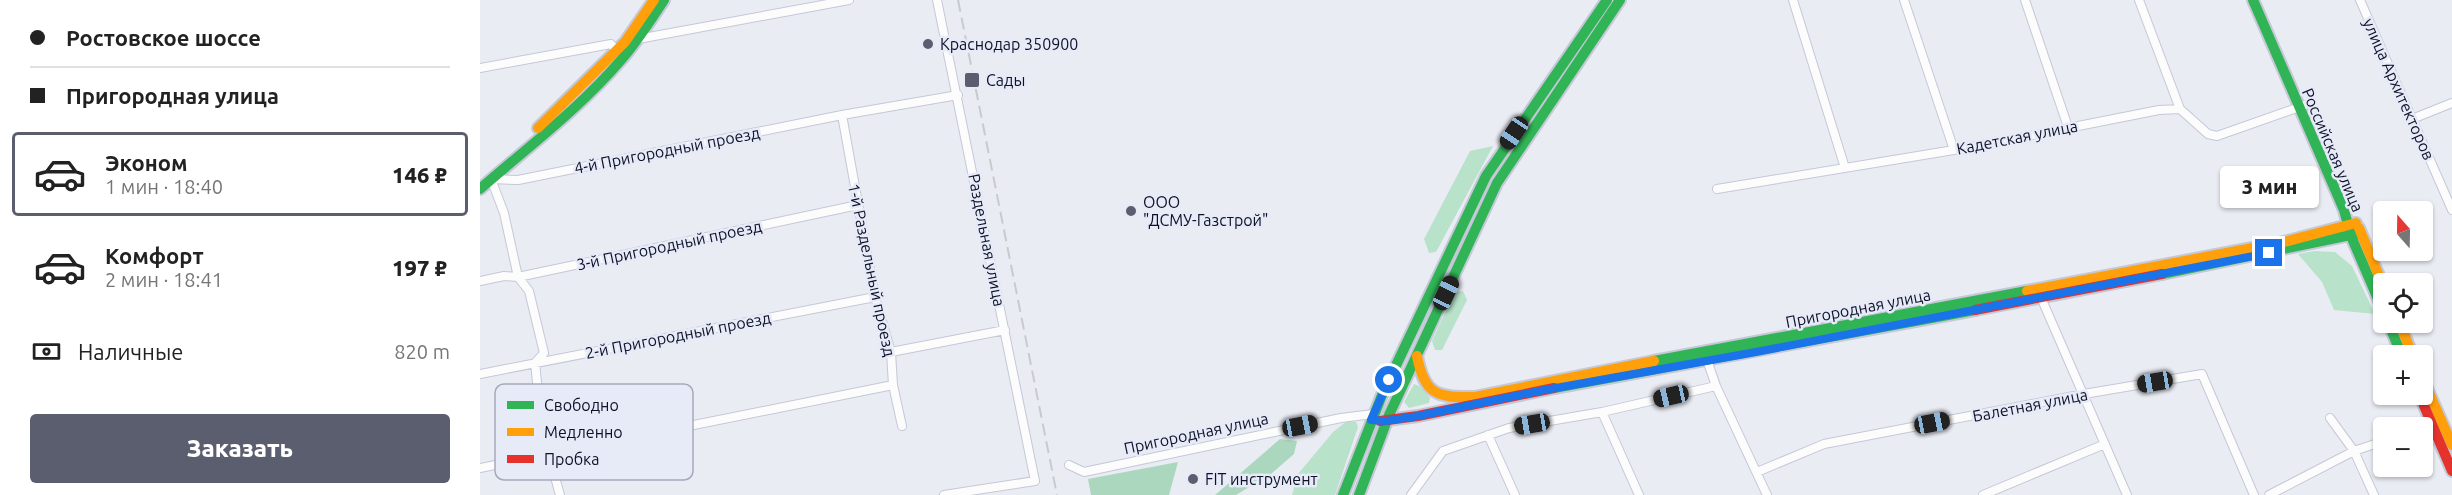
<!DOCTYPE html>
<html lang="ru">
<meta charset="utf-8">
<style>
body{margin:0;font-family:Ubuntu,sans-serif;background:#f6f6f6;color:#222;height:100vh;display:flex;flex-direction:column;font-size:22px;white-space:nowrap}
*{box-sizing:border-box;margin:0}
p{font-size:20px;color:#767676}
.icon{flex:none;width:33px;height:33px;fill:none;stroke:currentColor;stroke-width:2;stroke-linecap:round;stroke-linejoin:round}
.map{position:relative;flex:1;overflow:hidden}
.sheet{display:flex;flex-direction:column;background:#fff;width:480px}
.sheet>*{flex:none}
.top-card{display:grid;align-content:center;height:132px;padding:0 30px;background:#fff}
.needle{width:39px;rotate:340deg}
.controls{position:absolute;left:1893px;top:201px;display:grid;gap:12px}
.controls a{display:grid;place-items:center;width:60px;height:60px;border-radius:6px;background:#fff;box-shadow:0 2px 4px #0004;font-size:30px}
.end{position:absolute;width:27px;height:27px;margin:-14px;border:8px solid #1a73e8;background:#fff;box-shadow:0 0 0 3px #fff}
.from{border-radius:50%}
.bubble{position:absolute;height:42px;border-radius:6px;background:#fff;box-shadow:0 2px 4px #0004;font-size:20px;font-weight:800;line-height:42px;text-align:center}
.car{position:absolute;width:18px;height:36px;margin:-18px -9px;border-radius:8px;box-shadow:0 0 4px 2px #0007;background:linear-gradient(#222 24%,#8ab4d8 0 40%,#222 0 76%,#8ab4d8 0 86%,#222 0)}
.top-card b{display:flex;align-items:center;gap:21px;height:57px;font-size:22px}
.top-card b+b{border-top:2px solid #e0e0e0}
.top-card i{width:15px;height:15px;background:#222}
ul{padding:0;list-style:none}
li{display:flex;align-items:center;gap:18px;height:84px;margin:0 12px 9px;padding:0 18px;border:3px solid transparent;border-radius:6px}
li div{flex:1}
li b{display:block;font-size:22px}
li em{font-style:normal;font-weight:800}
li.active{border-color:#5b5e6f}
li>.icon{width:54px;height:54px;stroke-width:1.5}
.pay{display:flex;align-items:center;gap:15px;height:66px;padding:0 30px;font-size:22px}
.pay p{margin-inline-start:auto}
.button{display:flex;gap:12px;margin-top:auto;padding:12px 30px}
.button a{flex:1;height:69px;border-radius:6px;background:#5b5e6f;color:#fff;font-size:24px;font-weight:800;line-height:69px;text-align:center}
main{display:flex;flex:1;min-height:0}
.map>svg:first-child{display:block}
.green{fill:#b8e2ca}
.forest{fill:#aad7be}
.lines{fill:none;stroke-linecap:round;stroke-linejoin:round}
.street-casing{stroke:#c4c8d7;stroke-width:10}
.fast-casing{stroke:#c4c8d7;stroke-width:14}
.slow-casing{stroke:#c4c8d7;stroke-width:14}
.jam-casing{stroke:#c4c8d7;stroke-width:14}
.street{stroke:#fcfcfd;stroke-width:8}
.fast{stroke:#30b455;stroke-width:10}
.slow{stroke:#ff9f0a;stroke-width:10}
.jam{stroke:#e5322d;stroke-width:10}
.rail{stroke:#c9cacd;stroke-width:2;stroke-dasharray:12 6;stroke-linecap:butt}
.route{stroke:#1a73e8;stroke-width:8}
.poi-dot{fill:#5b5e6f;stroke:#e7eaf7;stroke-width:2}
.labels{text-anchor:middle;stroke-width:5;stroke-linejoin:round;paint-order:stroke}
.poi-label{font-size:16px;fill:#0e1228;stroke:#e7eaf7;text-anchor:start}
.street-label{font-size:16px;fill:#0e1228;stroke:#e7eaf7}
.key{fill:#e7eaf7;stroke:#a6a9b9;stroke-width:1.5}
.key-label{font-size:16px;fill:#0e1228}
</style>
<main>
<section class="sheet">
<div class="top-card">
<b><i class="from"></i>Ростовское шоссе</b>
<b><i></i>Пригородная улица</b>
</div>
<ul>
<li class="active"><svg class="icon" aria-label="car" viewBox="0 0 24 24"><path d="M5 17H2v-5l4-1 3-4h7l3 4 3 1v5h-3M9 17h6M6 11h13"/><circle cx="7" cy="17" r="2"/><circle cx="17" cy="17" r="2"/></svg><div><b>Эконом</b><p>1 мин · 18:40</p></div><em>146 ₽</em></li>
<li><svg class="icon" aria-label="car" viewBox="0 0 24 24"><path d="M5 17H2v-5l4-1 3-4h7l3 4 3 1v5h-3M9 17h6M6 11h13"/><circle cx="7" cy="17" r="2"/><circle cx="17" cy="17" r="2"/></svg><div><b>Комфорт</b><p>2 мин · 18:41</p></div><em>197 ₽</em></li>
</ul>
<div class="pay"><svg class="icon" aria-label="cash" viewBox="0 0 24 24"><path d="M3 7h18v10H3z"/><circle cx="12" cy="12" r="2"/></svg>Наличные<p>820 m</p></div>
<div class="button"><a>Заказать</a></div>
</section>
<div class="map">
<svg width="1972" height="495" viewBox="0 0 1972 495">
<rect width="100%" height="100%" fill="#eaecf4"/>
<path class="green" d="M1013,146L956,252L949,253L944,239L990,151Z
M1834,251L1855,252L1872,266L1895,314L1854,310L1842,282L1818,254Z
M983,291L987,300L962,350H955L952,341L974,293Z
M934,384L939,386L950,398L949,403L929,408L924,402Z
M867,421L876,422L878,427L855,495H812L818,474L853,432Z"/>
<path class="forest" d="M800,439L817,441L814,454L791,474L756,495H735Z
M698,462L689,495H611L608,479Z"/>
<g class="lines">
<defs>
<path id="street" d="M457,0L555,481L464,495
M1313,0L1365,168
M1424,0L1474,150
M1545,0L1588,127
M1659,0L1700,109
M1880,0L1972,210
M158,39L369,0
M0,68L131,44L137,51
M362,115L395,297L411,352L413,385L422,426
M1932,119L1972,103
M1237,189L1492,147L1679,110L1700,109L1728,134L1737,136L1825,105
M0,281L24,276L38,277L378,205
M1559,293L1647,495
M411,352L525,330
M1226,357L1236,386L1287,495
M0,374L395,297
M1122,412L1159,495
M1850,418L1874,451L1894,495
M1938,428L1951,422
M1008,435L1035,495
M589,465L604,472L861,418L893,414
M0,468L413,385
M1277,472L1344,444L1604,394L1722,374L1774,495
M80,495L62,431L55,363L64,353L49,291L38,277L24,213L11,179L38,180L362,115L478,95
M931,495L963,451L1029,428L1122,412L1236,386
M1503,495L1625,444
M1789,495L1874,451L1904,441"/>
<path id="fast" d="M1773,0L1864,210L1871,236L1904,313
M0,189C48,147 99,109 141,60C157,42 170,21 184,0
M1682,274L1880,233
M1908,322L1922,356
M1174,361L1547,291
M1074,388L1495,310
M863,495L902,395L1006,176L1127,0
M879,495L909,415L1017,183L1140,0"/>
<path id="slow" d="M58,128L145,42L174,0
M1879,228L1904,288
M1547,291L1804,242L1876,223
M1919,322L1933,356
M937,356C944,393 956,398 992,397
M1942,377L1972,445
M985,399L1174,361"/>
<path id="jam" d="M1495,310L1682,274
M1939,394L1972,471
M900,421L938,416L1074,388"/>
</defs>
<use href="#street" class="street-casing"/>
<use href="#fast" class="fast-casing"/>
<use href="#slow" class="slow-casing"/>
<use href="#jam" class="jam-casing"/>
<use href="#street" class="street"/>
<use href="#fast" class="fast"/>
<use href="#slow" class="slow"/>
<use href="#jam" class="jam"/>
<path class="rail" d="M478,0L577,495"/>
</g>
<g class="lines">
<path class="route" d="M909,380L891,420L906,421L938,416L1059,391L1276,352L1789,253"/>
</g>
<g class="poi-dot">
<circle cx="448" cy="44" r="6"/>
<rect x="484" y="72" width="16" height="16" rx="3"/>
<circle cx="651" cy="211" r="6"/>
<circle cx="713" cy="479" r="6"/>
</g>
<g class="labels">
<g class="poi-label">
<text x="460" y="50">Краснодар 350900</text>
<text x="506" y="86">Сады</text>
<text x="663" y="208">ООО<tspan x="663" dy="18">"ДСМУ-Газстрой"</tspan></text>
<text x="725" y="485">FIT инструмент</text>
</g>
<g class="street-label">
<text transform="translate(1919 89) rotate(66)" y="6">улица Архитекторов</text>
<text transform="translate(1537 137) rotate(-11)" y="6">Кадетская улица</text>
<text transform="translate(187 150) rotate(-11)" y="6">4-й Пригородный проезд</text>
<text transform="translate(1853 150) rotate(67)" y="6">Российская улица</text>
<text transform="translate(507 240) rotate(79)" y="6">Раздельная улица</text>
<text transform="translate(189 245) rotate(-12)" y="6">3-й Пригородный проезд</text>
<text transform="translate(392 270) rotate(78)" y="6">1-й Раздельный проезд</text>
<text transform="translate(1378 308) rotate(-11)" y="6">Пригородная улица</text>
<text transform="translate(198 335) rotate(-11)" y="6">2-й Пригородный проезд</text>
<text transform="translate(1550 405) rotate(-11)" y="6">Балетная улица</text>
<text transform="translate(716 433) rotate(-12)" y="6">Пригородная улица</text>
</g>
</g>
<rect x="15" y="384" width="198" height="96" rx="9" class="key"/>
<rect x="27" y="401" width="27" height="8" fill="#30b455"/>
<rect x="27" y="428" width="27" height="8" fill="#ff9f0a"/>
<rect x="27" y="455" width="27" height="8" fill="#e5322d"/>
<g class="key-label">
<text x="64" y="411">Свободно</text>
<text x="64" y="438">Медленно</text>
<text x="64" y="465">Пробка</text>
</g>
</svg>
<div class="controls">
<a><svg class="needle" viewBox="-14 -14 28 28"><path d="M0-13l5 13h-10z" fill="#e53935"/><path d="M0 13l5-13h-10z" fill="#767676"/></svg></a>
<a><svg class="icon" aria-label="locate" viewBox="0 0 24 24"><circle cx="12" cy="12" r="6"/><path d="M12 2v4M12 18v4M2 12h4M18 12h4"/></svg></a>
<a>+</a>
<a>−</a>
</div>
<i class="end from" style="left:909px;top:380px"></i>
<i class="end" style="left:1789px;top:253px"></i>
<div class="bubble" style="left:1740px;top:166px;width:99px">3 мин</div>
<i class="car" style="left:1034px;top:133px;rotate:214deg"></i>
<i class="car" style="left:966px;top:293px;rotate:25deg"></i>
<i class="car" style="left:1675px;top:382px;rotate:260deg"></i>
<i class="car" style="left:1191px;top:396px;rotate:257deg"></i>
<i class="car" style="left:1452px;top:423px;rotate:79deg"></i>
<i class="car" style="left:1052px;top:424px;rotate:260deg"></i>
<i class="car" style="left:820px;top:426px;rotate:79deg"></i>
</div>
</main>
